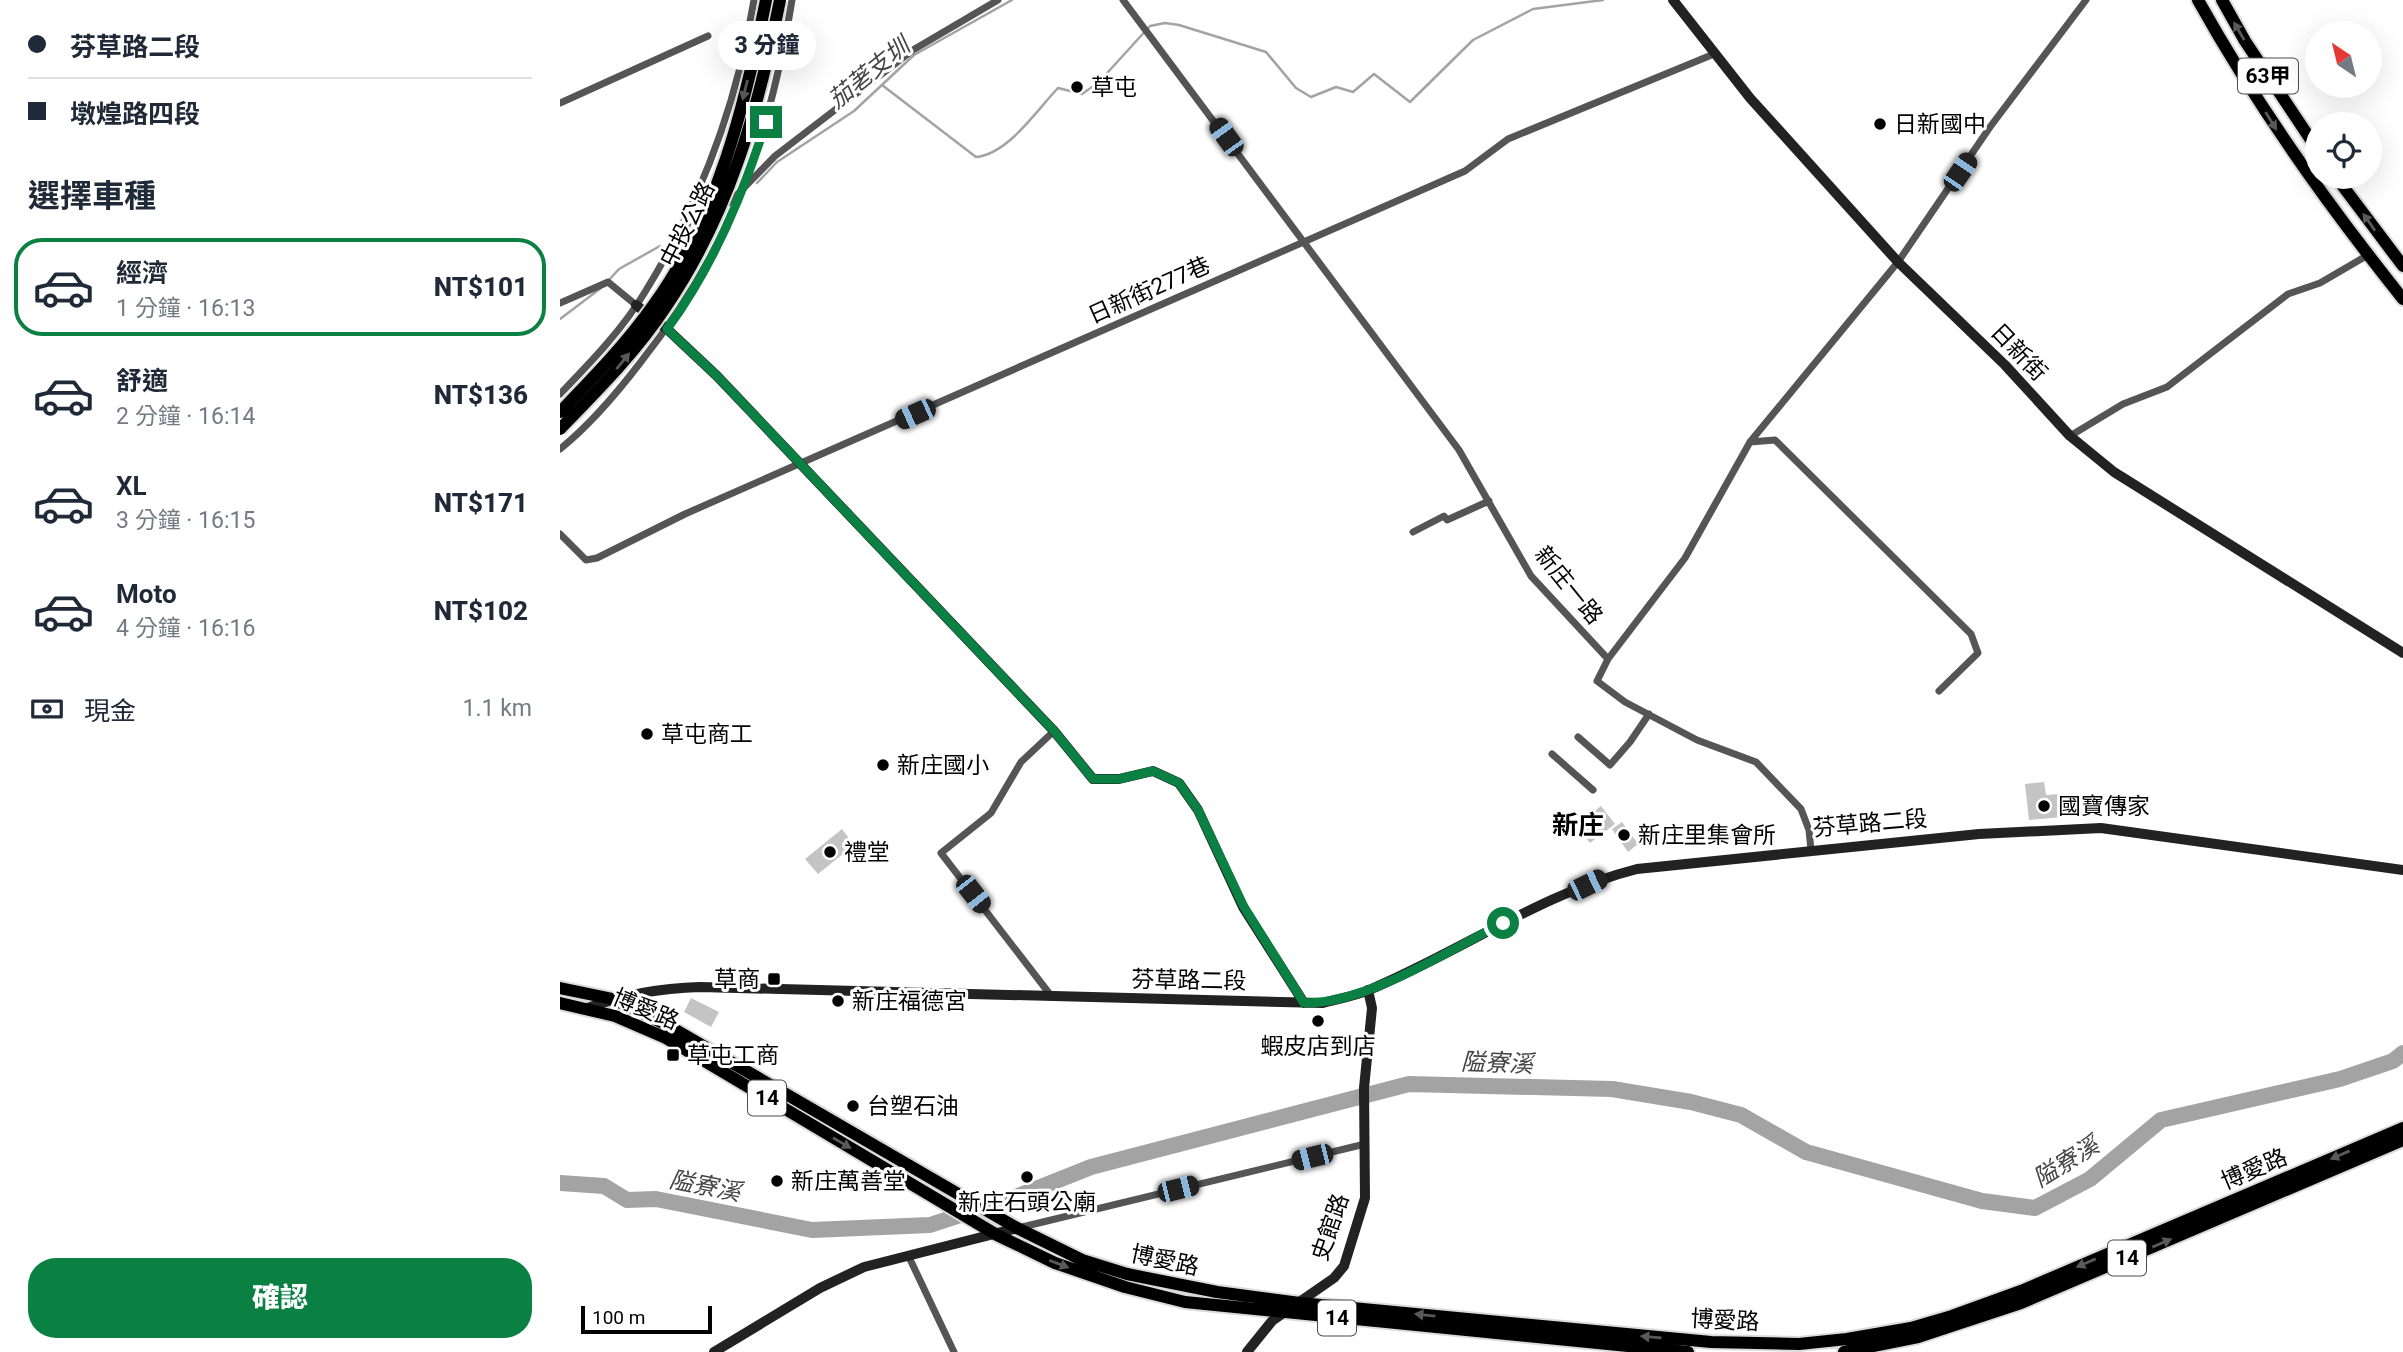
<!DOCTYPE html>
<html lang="zh-TW">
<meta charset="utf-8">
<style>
body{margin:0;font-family:Roboto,"Noto Sans TC",sans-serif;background:#f2f2f3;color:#1f2937;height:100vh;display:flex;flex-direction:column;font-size:26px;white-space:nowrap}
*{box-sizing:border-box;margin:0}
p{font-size:23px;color:#747a83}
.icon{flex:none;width:38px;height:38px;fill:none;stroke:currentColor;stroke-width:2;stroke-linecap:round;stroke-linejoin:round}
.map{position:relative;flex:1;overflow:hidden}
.sheet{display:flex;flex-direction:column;background:#fff;width:560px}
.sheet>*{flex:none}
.banner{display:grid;align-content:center;height:154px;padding:0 28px;background:#fff}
.needle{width:46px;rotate:325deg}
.buttons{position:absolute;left:1745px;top:21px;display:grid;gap:14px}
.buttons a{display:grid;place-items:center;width:77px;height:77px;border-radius:50%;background:#fff;box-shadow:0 7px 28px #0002;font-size:35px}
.scale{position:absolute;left:21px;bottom:18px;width:131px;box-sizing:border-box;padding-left:7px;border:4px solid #000;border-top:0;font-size:19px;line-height:24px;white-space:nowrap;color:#000;-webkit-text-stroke:5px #fff;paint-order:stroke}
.end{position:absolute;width:32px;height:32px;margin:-16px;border:9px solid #0b8043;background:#fff;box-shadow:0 0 0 4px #fff}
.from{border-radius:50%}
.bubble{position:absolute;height:49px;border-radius:24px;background:#fff;box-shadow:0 7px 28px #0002;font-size:23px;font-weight:800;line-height:49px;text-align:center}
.car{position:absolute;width:21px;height:42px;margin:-21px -10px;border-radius:9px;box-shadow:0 0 5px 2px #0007;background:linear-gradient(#222 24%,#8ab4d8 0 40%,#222 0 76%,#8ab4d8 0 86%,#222 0)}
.banner b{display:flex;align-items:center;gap:24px;height:66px;font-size:26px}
.banner b+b{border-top:2px solid #e0e1e3}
.banner i{width:18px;height:18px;background:#1f2937}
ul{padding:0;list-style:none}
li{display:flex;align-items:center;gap:21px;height:98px;margin:0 14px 10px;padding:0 14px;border:4px solid transparent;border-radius:28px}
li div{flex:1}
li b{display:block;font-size:26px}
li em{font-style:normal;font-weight:800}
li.on{border-color:#0b8043}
li>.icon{width:63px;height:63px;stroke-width:1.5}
h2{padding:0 28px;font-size:32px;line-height:84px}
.pay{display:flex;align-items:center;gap:18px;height:77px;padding:0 28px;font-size:26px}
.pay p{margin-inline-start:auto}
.primary-button{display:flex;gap:14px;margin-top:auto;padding:14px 28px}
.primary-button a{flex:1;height:80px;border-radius:28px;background:#0b8043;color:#fff;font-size:28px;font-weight:800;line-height:80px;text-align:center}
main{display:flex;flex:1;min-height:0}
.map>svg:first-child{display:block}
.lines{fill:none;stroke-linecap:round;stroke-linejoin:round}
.stream{stroke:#a3a3a3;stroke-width:2.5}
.river{stroke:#a3a3a3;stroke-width:16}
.building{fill:#c4c4c4}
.primary-casing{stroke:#dbdbdb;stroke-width:16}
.street{stroke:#555;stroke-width:7}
.secondary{stroke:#222;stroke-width:10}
.primary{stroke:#000;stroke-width:12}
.primary-bridge-casing{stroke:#dbdbdb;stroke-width:16;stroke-linecap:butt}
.primary-bridge{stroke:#000;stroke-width:12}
.oneway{fill:#595959}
.route{stroke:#0b8043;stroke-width:9}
.poi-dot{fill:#000;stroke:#fff;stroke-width:2.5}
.labels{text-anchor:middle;stroke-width:6;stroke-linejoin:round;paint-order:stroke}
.shield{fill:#fff;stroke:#4c4c4c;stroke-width:2}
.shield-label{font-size:21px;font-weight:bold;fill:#000}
.poi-label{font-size:23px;fill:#000;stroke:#fff;text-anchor:start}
.street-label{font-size:23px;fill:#000;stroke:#fff}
.water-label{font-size:24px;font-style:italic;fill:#444;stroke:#fff}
.quarter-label{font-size:26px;font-weight:bold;fill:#000;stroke:#fff}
</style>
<main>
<section class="sheet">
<div class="banner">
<b><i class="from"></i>芬草路二段</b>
<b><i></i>墩煌路四段</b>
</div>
<h2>選擇車種</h2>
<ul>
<li class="on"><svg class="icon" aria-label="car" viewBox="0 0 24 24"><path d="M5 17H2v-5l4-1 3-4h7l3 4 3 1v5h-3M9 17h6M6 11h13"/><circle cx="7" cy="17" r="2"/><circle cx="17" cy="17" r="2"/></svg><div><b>經濟</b><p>1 分鐘 · 16:13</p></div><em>NT$101</em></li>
<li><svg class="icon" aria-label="car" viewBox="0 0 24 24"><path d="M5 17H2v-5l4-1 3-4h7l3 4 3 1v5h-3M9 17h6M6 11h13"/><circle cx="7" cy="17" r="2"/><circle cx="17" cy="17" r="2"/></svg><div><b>舒適</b><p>2 分鐘 · 16:14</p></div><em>NT$136</em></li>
<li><svg class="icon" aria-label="car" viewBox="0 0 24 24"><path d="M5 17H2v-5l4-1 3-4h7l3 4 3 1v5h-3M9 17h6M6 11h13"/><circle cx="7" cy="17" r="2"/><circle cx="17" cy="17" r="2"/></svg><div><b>XL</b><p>3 分鐘 · 16:15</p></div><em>NT$171</em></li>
<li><svg class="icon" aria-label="car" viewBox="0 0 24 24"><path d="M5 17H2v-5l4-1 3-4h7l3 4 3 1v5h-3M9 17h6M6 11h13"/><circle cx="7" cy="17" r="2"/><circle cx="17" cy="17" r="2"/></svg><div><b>Moto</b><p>4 分鐘 · 16:16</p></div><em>NT$102</em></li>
</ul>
<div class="pay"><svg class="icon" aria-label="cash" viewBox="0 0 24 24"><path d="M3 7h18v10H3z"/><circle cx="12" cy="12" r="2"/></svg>現金<p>1.1 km</p></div>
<div class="primary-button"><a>確認</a></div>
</section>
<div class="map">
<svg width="1843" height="1352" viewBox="0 0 1843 1352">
<rect width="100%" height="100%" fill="#fff"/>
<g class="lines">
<path class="stream" d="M322,85L416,157C448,154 476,111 498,88L522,94L538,83L590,26L605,23L619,25L706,52L736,88L751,97L776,87L793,92L814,74L850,102L913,40L973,9L1043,0
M197,183L217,162L294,111L354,55L452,0
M48,281L59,269L100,246
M0,319L41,288"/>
<path class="river" d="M0,1183L44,1186L67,1200L96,1199L252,1230L370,1225L458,1196L531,1167L849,1084L1052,1089L1131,1102L1181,1115L1246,1152L1422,1201L1475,1208L1530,1179L1601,1120L1780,1079L1833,1061L1843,1053"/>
</g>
<path class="building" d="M1484,782L1486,795L1500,794L1502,817L1469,820L1465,784Z
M1041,806L1055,824L1030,843L1016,826Z
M1062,822L1078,844L1068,852L1052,829Z
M282,829L294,845L258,874L245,859Z
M131,998L159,1012L151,1027L124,1012Z"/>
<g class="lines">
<defs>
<path id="primary" d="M1638,0C1697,106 1767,204 1843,299
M1662,0L1685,41L1757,149
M1776,177L1843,266
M0,988L53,999L107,1025L457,1228L522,1260L567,1274L657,1292L740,1303L1151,1342L1239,1344L1287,1339L1351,1328L1392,1316L1461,1291L1843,1128
M0,1003L55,1016L106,1038L437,1235L495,1263L565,1287L625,1302L1128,1352
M1284,1352L1358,1337L1461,1303L1843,1140"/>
</defs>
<use href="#primary" class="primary-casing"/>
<path class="street" d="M563,0L899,450L971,576L1048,659
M0,103L148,36
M161,207L171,201L215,156L353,50L438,0
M117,235L139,221
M0,303L48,282L76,305
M0,394C30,363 63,329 85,292C140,203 177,104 194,0
M1510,436L1563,404L1607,387L1728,294L1760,283L1808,255
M1190,442L1215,440L1411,634L1418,653L1379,691
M0,449C30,425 57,393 80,363C170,249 209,142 232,0
M853,532L884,516L887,520L929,501
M0,534L26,560L37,558L125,514L905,171L948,139L1154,54
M1018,737L1050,765L1070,742L1089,714
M992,754L1033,790
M1251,850L1249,830L1241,809L1196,762L1137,740L1065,702L1037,681L1048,659L1125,558L1190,442L1338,262L1430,127L1526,0
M492,997L381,853L431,813L461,762L494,731
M458,1228L805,1144
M348,1255L394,1352"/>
<path class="secondary" d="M1113,0L1190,98L1338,262L1445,365L1510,436L1554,472L1843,653
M76,305L107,329L157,376L494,731L533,779H559L593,771L619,783L638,810L683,907L744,1003
M28,1008C65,994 102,988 140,987L763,1003C778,999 795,996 809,990C900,952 982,893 1077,869L1419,834L1541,828L1843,870
M154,1352L260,1288L304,1267L457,1228
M687,1352L712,1321L774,1278L784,1266L805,1198L804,1088L812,1008L808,990"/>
<use href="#primary" class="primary"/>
<defs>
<path id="primary-bridge" d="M0,412C33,378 67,343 95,303C158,215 185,105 206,0
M0,429C37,391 76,352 105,308C169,214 198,111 220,0"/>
</defs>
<use href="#primary-bridge" class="primary-bridge-casing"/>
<use href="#primary-bridge" class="primary-bridge"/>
</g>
<defs><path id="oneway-solid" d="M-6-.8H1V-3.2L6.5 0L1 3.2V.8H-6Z" transform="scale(1.75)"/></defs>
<g class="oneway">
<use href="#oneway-solid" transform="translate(1679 31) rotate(-120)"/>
<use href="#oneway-solid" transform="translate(185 90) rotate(104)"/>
<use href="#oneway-solid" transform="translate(1711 121) rotate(58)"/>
<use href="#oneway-solid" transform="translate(1809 222) rotate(-125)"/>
<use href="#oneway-solid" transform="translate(63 361) rotate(-51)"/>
<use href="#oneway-solid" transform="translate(282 1143) rotate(30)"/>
<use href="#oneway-solid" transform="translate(1780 1155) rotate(157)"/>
<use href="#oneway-solid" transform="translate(1602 1243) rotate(-23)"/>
<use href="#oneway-solid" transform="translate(1526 1263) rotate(157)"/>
<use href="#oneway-solid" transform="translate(499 1264) rotate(21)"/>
<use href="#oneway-solid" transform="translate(865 1315) rotate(-174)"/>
<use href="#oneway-solid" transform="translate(1091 1337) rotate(-175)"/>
</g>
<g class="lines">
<path class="route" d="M206,122C183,195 153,267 107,329L157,376L494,731L533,779H559L593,771L619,783L638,810L684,907L744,1003C806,1004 888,951 943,923"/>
</g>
<g class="poi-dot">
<circle cx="517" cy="87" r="7"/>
<circle cx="1320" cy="124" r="7"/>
<circle cx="87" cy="734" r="7"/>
<circle cx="323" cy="765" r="7"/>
<circle cx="1484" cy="806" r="7"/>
<circle cx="1064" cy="835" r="7"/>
<circle cx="270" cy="852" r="7"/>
<rect x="207" y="972" width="14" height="14" rx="3.5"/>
<circle cx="278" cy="1001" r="7"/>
<circle cx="758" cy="1021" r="7"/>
<rect x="106" y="1048" width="14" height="14" rx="3.5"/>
<circle cx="293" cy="1106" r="7"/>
<circle cx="467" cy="1177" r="7"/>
<circle cx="217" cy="1181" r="7"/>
</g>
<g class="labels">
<g class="shield">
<rect x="1678" y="58.5" width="60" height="35" rx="5"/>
<rect x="188" y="1080.5" width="38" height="35" rx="5"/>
<rect x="1548" y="1240.5" width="38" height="35" rx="5"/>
<rect x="758" y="1300.5" width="38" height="35" rx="5"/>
</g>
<g class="shield-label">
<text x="1708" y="83">63甲</text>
<text x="207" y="1105">14</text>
<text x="1567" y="1265">14</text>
<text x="777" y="1325">14</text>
</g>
<g class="poi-label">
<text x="531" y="95">草屯</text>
<text x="1334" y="132">日新國中</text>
<text x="101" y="742">草屯商工</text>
<text x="337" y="773">新庄國小</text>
<text x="1498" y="814">國寶傳家</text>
<text x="1078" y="843">新庄里集會所</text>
<text x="284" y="860">禮堂</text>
<text x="200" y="987" text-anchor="end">草商</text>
<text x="292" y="1009">新庄福德宮</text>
<text x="758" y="1054" text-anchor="middle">蝦皮店到店</text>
<text x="127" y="1063">草屯工商</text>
<text x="307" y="1114">台塑石油</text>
<text x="231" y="1189">新庄萬善堂</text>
<text x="467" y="1210" text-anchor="middle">新庄石頭公廟</text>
</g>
<g class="street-label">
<text transform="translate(127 224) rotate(-63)" y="8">中投公路</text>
<text transform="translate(589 290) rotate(-24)" y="8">日新街277巷</text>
<text transform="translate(1459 352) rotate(46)" y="8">日新街</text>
<text transform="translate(1009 585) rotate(51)" y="8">新庄一路</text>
<text transform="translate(1310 823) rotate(-5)" y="8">芬草路二段</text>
<text transform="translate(629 980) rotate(1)" y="8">芬草路二段</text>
<text transform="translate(86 1009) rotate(23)" y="8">博愛路</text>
<text transform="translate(1694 1169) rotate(-23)" y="8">博愛路</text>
<text transform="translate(770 1227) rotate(-71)" y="8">史館路</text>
<text transform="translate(605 1260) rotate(12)" y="8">博愛路</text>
<text transform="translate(1165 1320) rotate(3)" y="8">博愛路</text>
</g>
<g class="water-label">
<text transform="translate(309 73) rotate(-39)" y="8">茄荖支圳</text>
<text transform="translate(937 1063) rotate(2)" y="8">隘寮溪</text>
<text transform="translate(1506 1162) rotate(-32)" y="8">隘寮溪</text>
<text transform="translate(145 1186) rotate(11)" y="8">隘寮溪</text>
</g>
<g class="quarter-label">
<text x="1018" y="834">新庄</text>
</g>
</g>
</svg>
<div class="buttons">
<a><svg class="needle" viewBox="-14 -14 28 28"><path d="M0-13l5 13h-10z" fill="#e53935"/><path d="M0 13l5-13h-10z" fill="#747a83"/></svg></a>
<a><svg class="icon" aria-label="locate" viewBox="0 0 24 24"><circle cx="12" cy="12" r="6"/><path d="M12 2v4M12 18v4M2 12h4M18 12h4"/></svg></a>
</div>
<div class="scale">100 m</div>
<i class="end from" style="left:943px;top:923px"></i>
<i class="end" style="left:206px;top:122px"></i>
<div class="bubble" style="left:158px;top:21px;width:98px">3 分鐘</div>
<i class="car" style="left:666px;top:137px;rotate:324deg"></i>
<i class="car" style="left:1400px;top:172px;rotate:34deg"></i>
<i class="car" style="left:355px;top:414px;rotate:246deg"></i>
<i class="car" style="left:1027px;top:885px;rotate:64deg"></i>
<i class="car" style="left:413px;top:894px;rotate:142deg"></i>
<i class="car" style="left:752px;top:1157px;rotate:256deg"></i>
<i class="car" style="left:618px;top:1189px;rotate:76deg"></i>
</div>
</main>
